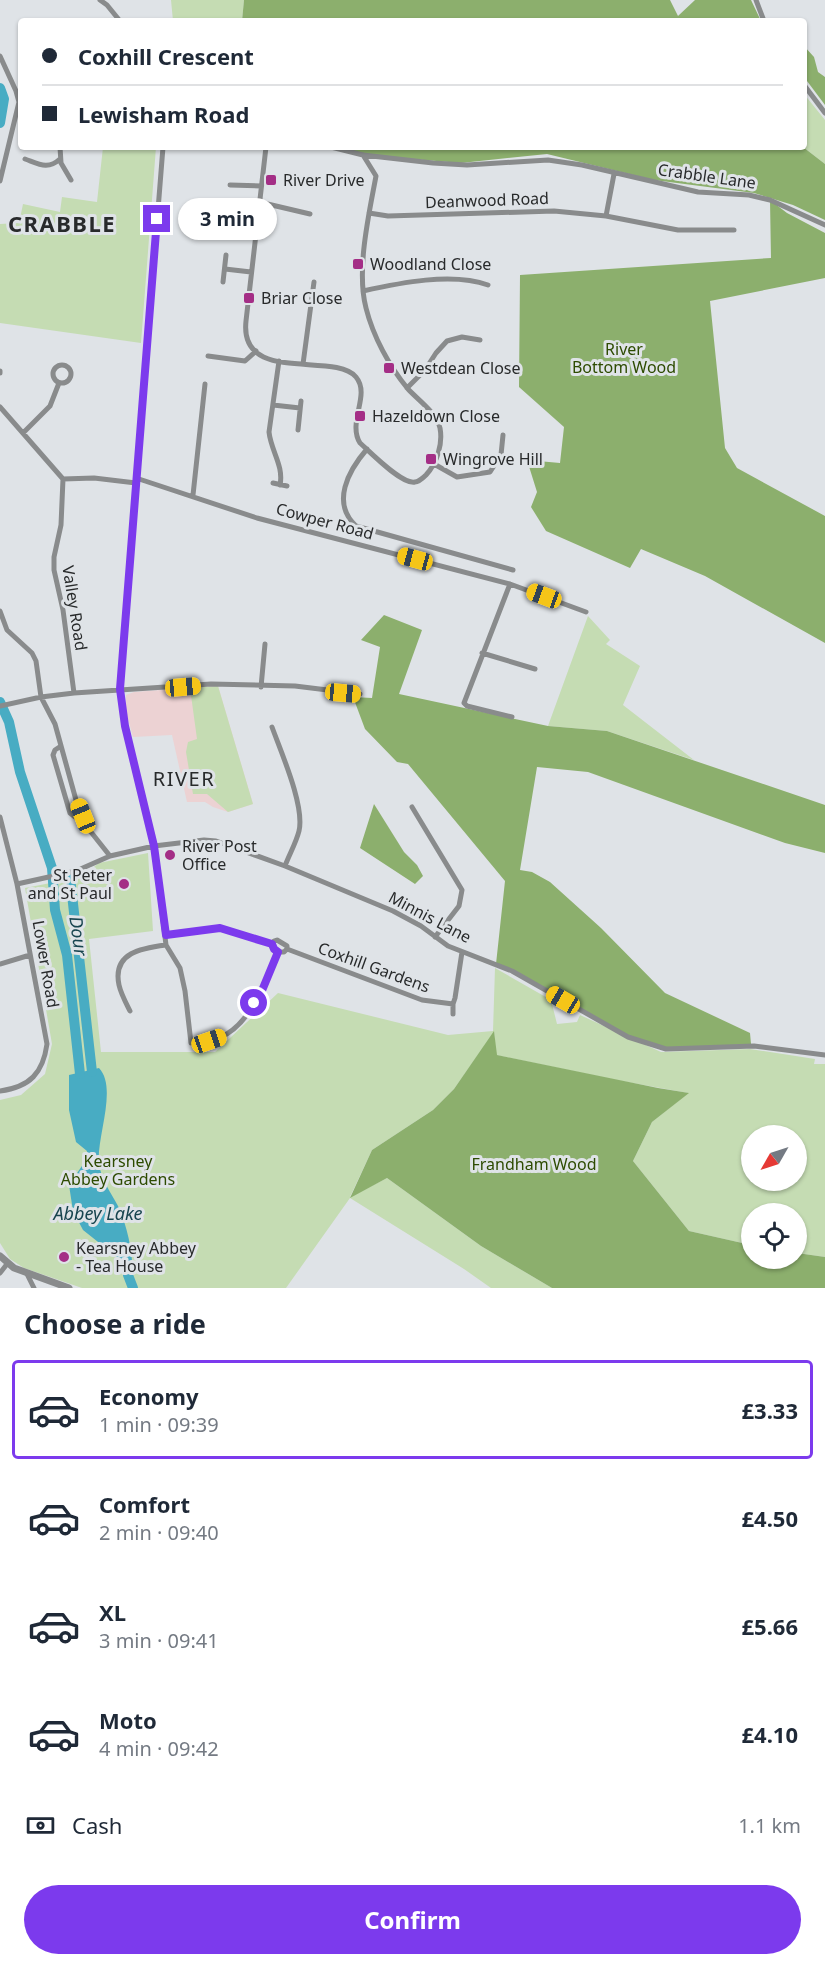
<!DOCTYPE html>
<meta charset="utf-8">
<style>
body{margin:0;font-family:"Noto Sans",sans-serif;background:#f2f2f3;color:#1f2937;height:100vh;display:flex;flex-direction:column;font-size:22px;white-space:nowrap}
*{box-sizing:border-box;margin:0}
p{font-size:20px;color:#747a83}
.icon{flex:none;width:33px;height:33px;fill:none;stroke:currentColor;stroke-width:2;stroke-linecap:round;stroke-linejoin:round}
.map{position:relative;height:1288px;overflow:hidden}
.panel{display:flex;flex-direction:column;background:#fff;flex:1}
.panel>*{flex:none}
.guide{position:absolute;left:18px;top:18px;width:789px;height:132px;border-radius:6px;box-shadow:0 2px 4px #0004;display:grid;align-content:center;height:132px;padding:0 24px;background:#fff}
.needle{width:39px;rotate:231deg}
.controls{position:absolute;left:741px;top:1125px;display:grid;gap:12px}
.controls a{display:grid;place-items:center;width:66px;height:66px;border-radius:50%;background:#fff;box-shadow:0 2px 4px #0004;font-size:30px}
.end{position:absolute;width:27px;height:27px;margin:-14px;border:8px solid #7c3aed;background:#fff;box-shadow:0 0 0 3px #fff}
.from{border-radius:50%}
.bubble{position:absolute;height:42px;border-radius:21px;background:#fff;box-shadow:0 2px 4px #0004;font-size:20px;font-weight:700;line-height:42px;text-align:center}
.car{position:absolute;width:18px;height:36px;margin:-18px -9px;border-radius:8px;box-shadow:0 0 4px 2px #0007;background:linear-gradient(#f5c518 24%,#345 0 40%,#f5c518 0 76%,#345 0 86%,#f5c518 0)}
.guide b{display:flex;align-items:center;gap:21px;height:57px;font-size:22px}
.guide b+b{border-top:2px solid #e0e1e3}
.guide i{width:15px;height:15px;background:#1f2937}
ul{padding:0;list-style:none}
li{display:flex;align-items:center;gap:18px;height:99px;margin:0 12px 9px;padding:0 12px;border:3px solid transparent;border-radius:6px}
li div{flex:1}
li b{display:block;font-size:22px}
li em{font-style:normal;font-weight:700}
li.active{border-color:#7c3aed}
li>.icon{width:54px;height:54px;stroke-width:1.5}
h2{padding:0 24px;font-size:27px;line-height:72px}
.pay{display:flex;align-items:center;gap:15px;height:66px;padding:0 24px;font-size:22px}
.pay p{margin-inline-start:auto}
.button{display:flex;gap:12px;margin-top:auto;padding:12px 24px}
.button a{flex:1;height:69px;border-radius:36px;background:#7c3aed;color:#fff;font-size:24px;font-weight:700;line-height:69px;text-align:center}
.map>svg:first-child{display:block}
.education{fill:#ecd2d3}
.green{fill:#c5dcb3;fill-rule:evenodd}
.forest{fill:#8caf6d}
.water{fill:#48acc3}
.lines{fill:none;stroke-linecap:round;stroke-linejoin:round}
.river{stroke:#48acc3;stroke-width:10}
.minor{stroke:#898b8c;stroke-width:5}
.tertiary{stroke:#898b8c;stroke-width:7}
.route{stroke:#7c3aed;stroke-width:8}
.poi-dot{fill:#a42e86;stroke:#dfe3e7;stroke-width:2}
.labels{text-anchor:middle;stroke-width:6;stroke-linejoin:round;paint-order:stroke}
.street-label{font-size:16px;fill:#282a2b;stroke:#dfe3e7}
.poi-label{font-size:16px;fill:#282a2b;stroke:#dfe3e7;text-anchor:start}
.park-label{font-size:16px;fill:#2d4b01;stroke:#dfe3e7}
.water-label{font-size:18px;font-style:italic;fill:#18454f;stroke:#dfe3e7}
.quarter-label{font-size:20px;letter-spacing:1.5px;fill:#282a2b;stroke:#dfe3e7}
.district-label{font-size:22px;font-weight:bold;letter-spacing:1.5px;fill:#282a2b;stroke:#dfe3e7}
</style>
<div class="map">
<svg width="825" height="1288" viewBox="0 0 825 1288">
<rect width="100%" height="100%" fill="#dfe3e7"/>
<path class="education" d="M218,686L253,804L228,812L213,807L205,802H187L172,735L133,737L126,711V695L134,692Z"/>
<path class="green" d="M171,0H244L242,21H173Z
M804,94L825,120V164L803,147Z
M103,147H156L141,343L0,323V224L19,223L23,204L60,212L62,197L97,202Z
M588,616L610,640L606,644L640,666L623,705L694,760L607,731L548,726Z
M218,686L253,804L228,812L207,794H193L186,752L188,742L197,739L190,688Z
M148,853L153,931L89,939L101,1052H215L278,993L448,1035L493,1031L495,968L551,1000L557,1024L577,1022L580,1015L661,1052L750,1049L815,1059L814,1064H825V1257L797,1253L796,1214H752L751,1245L689,1231L633,1161L652,1122L688,1093L616,1080L496,1055L494,1032L454,1089L433,1110L372,1150L350,1197L387,1178L481,1246L552,1288H491L464,1269L350,1198L286,1288H82L24,1268L10,1259L0,1243V1100L21,1095L45,1074L52,1044L25,888L81,877L99,863ZM752,1136H796V1180H752Z"/>
<path class="forest" d="M244,0H670L678,16L695,0H751L761,21H242Z
M804,46L814,57L818,72L825,77V105L804,77Z
M347,147H803L825,164V220L793,205L754,193L654,180L547,154L461,163L363,155L347,150Z
M770,200L787,213L825,233V278L710,301L725,448L737,468L825,516V643L705,576L641,549L630,568L546,531L531,507L537,492L527,460L560,463L564,427L519,387L520,275L771,258Z
M384,615L422,630L399,694L548,726L607,731L825,805V853L785,843L588,772L537,767L520,870L532,872L550,882L601,928L665,993L750,1033L751,1044L666,1049L628,1037L496,964L505,881L408,764L397,762L365,729L353,697L372,698L380,647L361,640Z
M374,804L404,852L417,865L423,876L415,884L360,848Z
M494,1031L497,1055L658,1088L689,1093L652,1122L633,1161L689,1231L751,1245L752,1258H796L797,1253L825,1257V1288H552L481,1246L387,1178L350,1198L372,1150L433,1110L454,1089Z"/>
<path class="water" d="M99,1068C118,1088 96,1138 99,1164C101,1179 111,1193 118,1206C128,1228 132,1250 133,1274L126,1275L117,1257L83,1230L73,1211L69,1185L86,1160L87,1151L76,1142L69,1110V1075Z"/>
<g class="lines">
<path class="river" d="M0,88L4,99L0,123
M0,702L9,722L20,772L52,868L55,910L67,955L80,1074
M70,877L92,1072
M128,1275L133,1288"/>
<path class="minor" d="M100,0L107,5L120,21
M756,0L764,21
M0,56L16,91L19,102L0,181
M804,85L825,113
M60,147L61,163L71,180
M163,147L120,689L125,726L154,846L166,945L180,968L185,991L191,1043C201,1042 210,1041 219,1038C251,1025 266,981 277,952
M266,147L246,321C239,385 334,351 356,377C371,395 347,422 360,443C370,452 402,485 415,482C418,482 424,477 426,475C437,463 443,444 440,428C436,412 418,400 408,389C389,366 373,336 366,308C356,270 369,214 376,176L363,155
M331,147L363,155L433,163L467,165L548,160L582,165L698,192L749,195L770,200L825,225
M25,159C39,164 48,170 60,159
M230,185L261,186
M259,202L310,214
M369,213L388,216L554,211L606,216L678,230H734
M606,216L614,174
M225,269L251,272
M223,282L226,255
M363,291C399,283 452,272 488,285
M208,356L245,361L256,351
M279,361L269,432C271,451 284,466 280,485
M303,364L314,282
M53 374a9 9 0 1 1 18 0a9 9 0 1 1-18 0Z
M0,371V373
M407,388L425,370L436,353L447,341L462,337L480,340
M273,405L300,408
M0,407L63,479L61,525L54,557V570L63,610L74,693
M298,430L301,401
M23,433L50,406L59,383
M367,449C348,471 331,503 356,526L513,570
M434,464L457,477L490,472L501,455L503,435
M136,478L257,518L510,584L586,612
M63,479L94,478L136,483
M273,483L287,486
M193,495L205,384
M510,584L464,703L467,706L512,717
M0,611L7,630L32,653L36,661L41,697L55,724L76,800L87,827L110,856
M482,653L535,669
M261,687L265,644
M0,706L41,697L74,693L211,684L295,686L360,694
M272,727C281,752 305,806 299,831C296,843 289,855 285,866
M61,746L55,750L53,755L70,813L75,817L83,816
M412,807L462,890L459,906L435,937
M0,817L17,884L47,1044C43,1073 30,1087 0,1091
M17,884L76,871L110,856L154,846L204,840L216,841L285,866L393,911L421,926L448,946L512,971L628,1037L666,1049L754,1046L825,1055
M166,935L220,928L272,944
M277,940L287,946V949L284,952H277L272,947L274,941Z
M287,949L422,1000L453,1004
M0,964L30,955
M130,1011C126,1003 121,994 119,985C112,952 143,948 166,945
M453,1014V1004L455,998L462,952
M0,1273L7,1264
M27,1274L34,1288"/>
<path class="tertiary" d="M0,1256L14,1268L69,1288"/>
</g>
<g class="lines">
<path class="route" d="M157,219L120,689L125,726L154,846L166,935L220,928L272,944L274,949L278,952L261,993L254,1003"/>
</g>
<g class="poi-dot">
<rect x="265" y="174" width="12" height="12" rx="3"/>
<rect x="352" y="258" width="12" height="12" rx="3"/>
<rect x="243" y="292" width="12" height="12" rx="3"/>
<rect x="383" y="362" width="12" height="12" rx="3"/>
<rect x="354" y="410" width="12" height="12" rx="3"/>
<rect x="425" y="453" width="12" height="12" rx="3"/>
<circle cx="170" cy="855" r="6"/>
<circle cx="124" cy="884" r="6"/>
<circle cx="64" cy="1257" r="6"/>
</g>
<g class="labels">
<g class="street-label">
<text transform="translate(707 176) rotate(8)" y="6">Crabble Lane</text>
<text transform="translate(487 200) rotate(-2)" y="6">Deanwood Road</text>
<text transform="translate(325 521) rotate(15)" y="6">Cowper Road</text>
<text transform="translate(75 608) rotate(81)" y="6">Valley Road</text>
<text transform="translate(430 917) rotate(28)" y="6">Minnis Lane</text>
<text transform="translate(46 964) rotate(80)" y="6">Lower Road</text>
<text transform="translate(374 967) rotate(20)" y="6">Coxhill Gardens</text>
</g>
<g class="poi-label">
<text x="283" y="186">River Drive</text>
<text x="370" y="270">Woodland Close</text>
<text x="261" y="304">Briar Close</text>
<text x="401" y="374">Westdean Close</text>
<text x="372" y="422">Hazeldown Close</text>
<text x="443" y="465">Wingrove Hill</text>
<text x="182" y="852">River Post<tspan x="182" dy="18">Office</tspan></text>
<text x="112" y="881" text-anchor="end">St Peter<tspan x="112" dy="18">and St Paul</tspan></text>
<text x="76" y="1254">Kearsney Abbey<tspan x="76" dy="18">- Tea House</tspan></text>
</g>
<g class="park-label">
<text x="624" y="355">River<tspan x="624" dy="18">Bottom Wood</tspan></text>
<text x="118" y="1167">Kearsney<tspan x="118" dy="18">Abbey Gardens</tspan></text>
<text x="534" y="1170">Frandham Wood</text>
</g>
<g class="water-label">
<text transform="translate(78 936) rotate(82)" y="6">Dour</text>
<text x="98" y="1220">Abbey Lake</text>
</g>
<g class="quarter-label">
<text x="184" y="786">RIVER</text>
</g>
<g class="district-label">
<text x="62" y="232">CRABBLE</text>
</g>
</g>
</svg>
<div class="controls">
<a><svg class="needle" viewBox="-14 -14 28 28"><path d="M0-13l5 13h-10z" fill="#e53935"/><path d="M0 13l5-13h-10z" fill="#747a83"/></svg></a>
<a><svg class="icon" aria-label="locate" viewBox="0 0 24 24"><circle cx="12" cy="12" r="6"/><path d="M12 2v4M12 18v4M2 12h4M18 12h4"/></svg></a>
</div>
<i class="end from" style="left:254px;top:1003px"></i>
<i class="end" style="left:157px;top:219px"></i>
<div class="bubble" style="left:178px;top:198px;width:99px">3 min</div>
<i class="car" style="left:415px;top:559px;rotate:285deg"></i>
<i class="car" style="left:544px;top:596px;rotate:290deg"></i>
<i class="car" style="left:183px;top:687px;rotate:85deg"></i>
<i class="car" style="left:343px;top:693px;rotate:95deg"></i>
<i class="car" style="left:83px;top:816px;rotate:338deg"></i>
<i class="car" style="left:563px;top:1000px;rotate:300deg"></i>
<i class="car" style="left:209px;top:1041px;rotate:71deg"></i>
<div class="guide">
<b><i class="from"></i>Coxhill Crescent</b>
<b><i></i>Lewisham Road</b>
</div>
</div>
<section class="panel">
<h2>Choose a ride</h2>
<ul>
<li class="active"><svg class="icon" aria-label="car" viewBox="0 0 24 24"><path d="M5 17H2v-5l4-1 3-4h7l3 4 3 1v5h-3M9 17h6M6 11h13"/><circle cx="7" cy="17" r="2"/><circle cx="17" cy="17" r="2"/></svg><div><b>Economy</b><p>1 min · 09:39</p></div><em>£3.33</em></li>
<li><svg class="icon" aria-label="car" viewBox="0 0 24 24"><path d="M5 17H2v-5l4-1 3-4h7l3 4 3 1v5h-3M9 17h6M6 11h13"/><circle cx="7" cy="17" r="2"/><circle cx="17" cy="17" r="2"/></svg><div><b>Comfort</b><p>2 min · 09:40</p></div><em>£4.50</em></li>
<li><svg class="icon" aria-label="car" viewBox="0 0 24 24"><path d="M5 17H2v-5l4-1 3-4h7l3 4 3 1v5h-3M9 17h6M6 11h13"/><circle cx="7" cy="17" r="2"/><circle cx="17" cy="17" r="2"/></svg><div><b>XL</b><p>3 min · 09:41</p></div><em>£5.66</em></li>
<li><svg class="icon" aria-label="car" viewBox="0 0 24 24"><path d="M5 17H2v-5l4-1 3-4h7l3 4 3 1v5h-3M9 17h6M6 11h13"/><circle cx="7" cy="17" r="2"/><circle cx="17" cy="17" r="2"/></svg><div><b>Moto</b><p>4 min · 09:42</p></div><em>£4.10</em></li>
</ul>
<div class="pay"><svg class="icon" aria-label="cash" viewBox="0 0 24 24"><path d="M3 7h18v10H3z"/><circle cx="12" cy="12" r="2"/></svg>Cash<p>1.1 km</p></div>
<div class="button"><a>Confirm</a></div>
</section>
